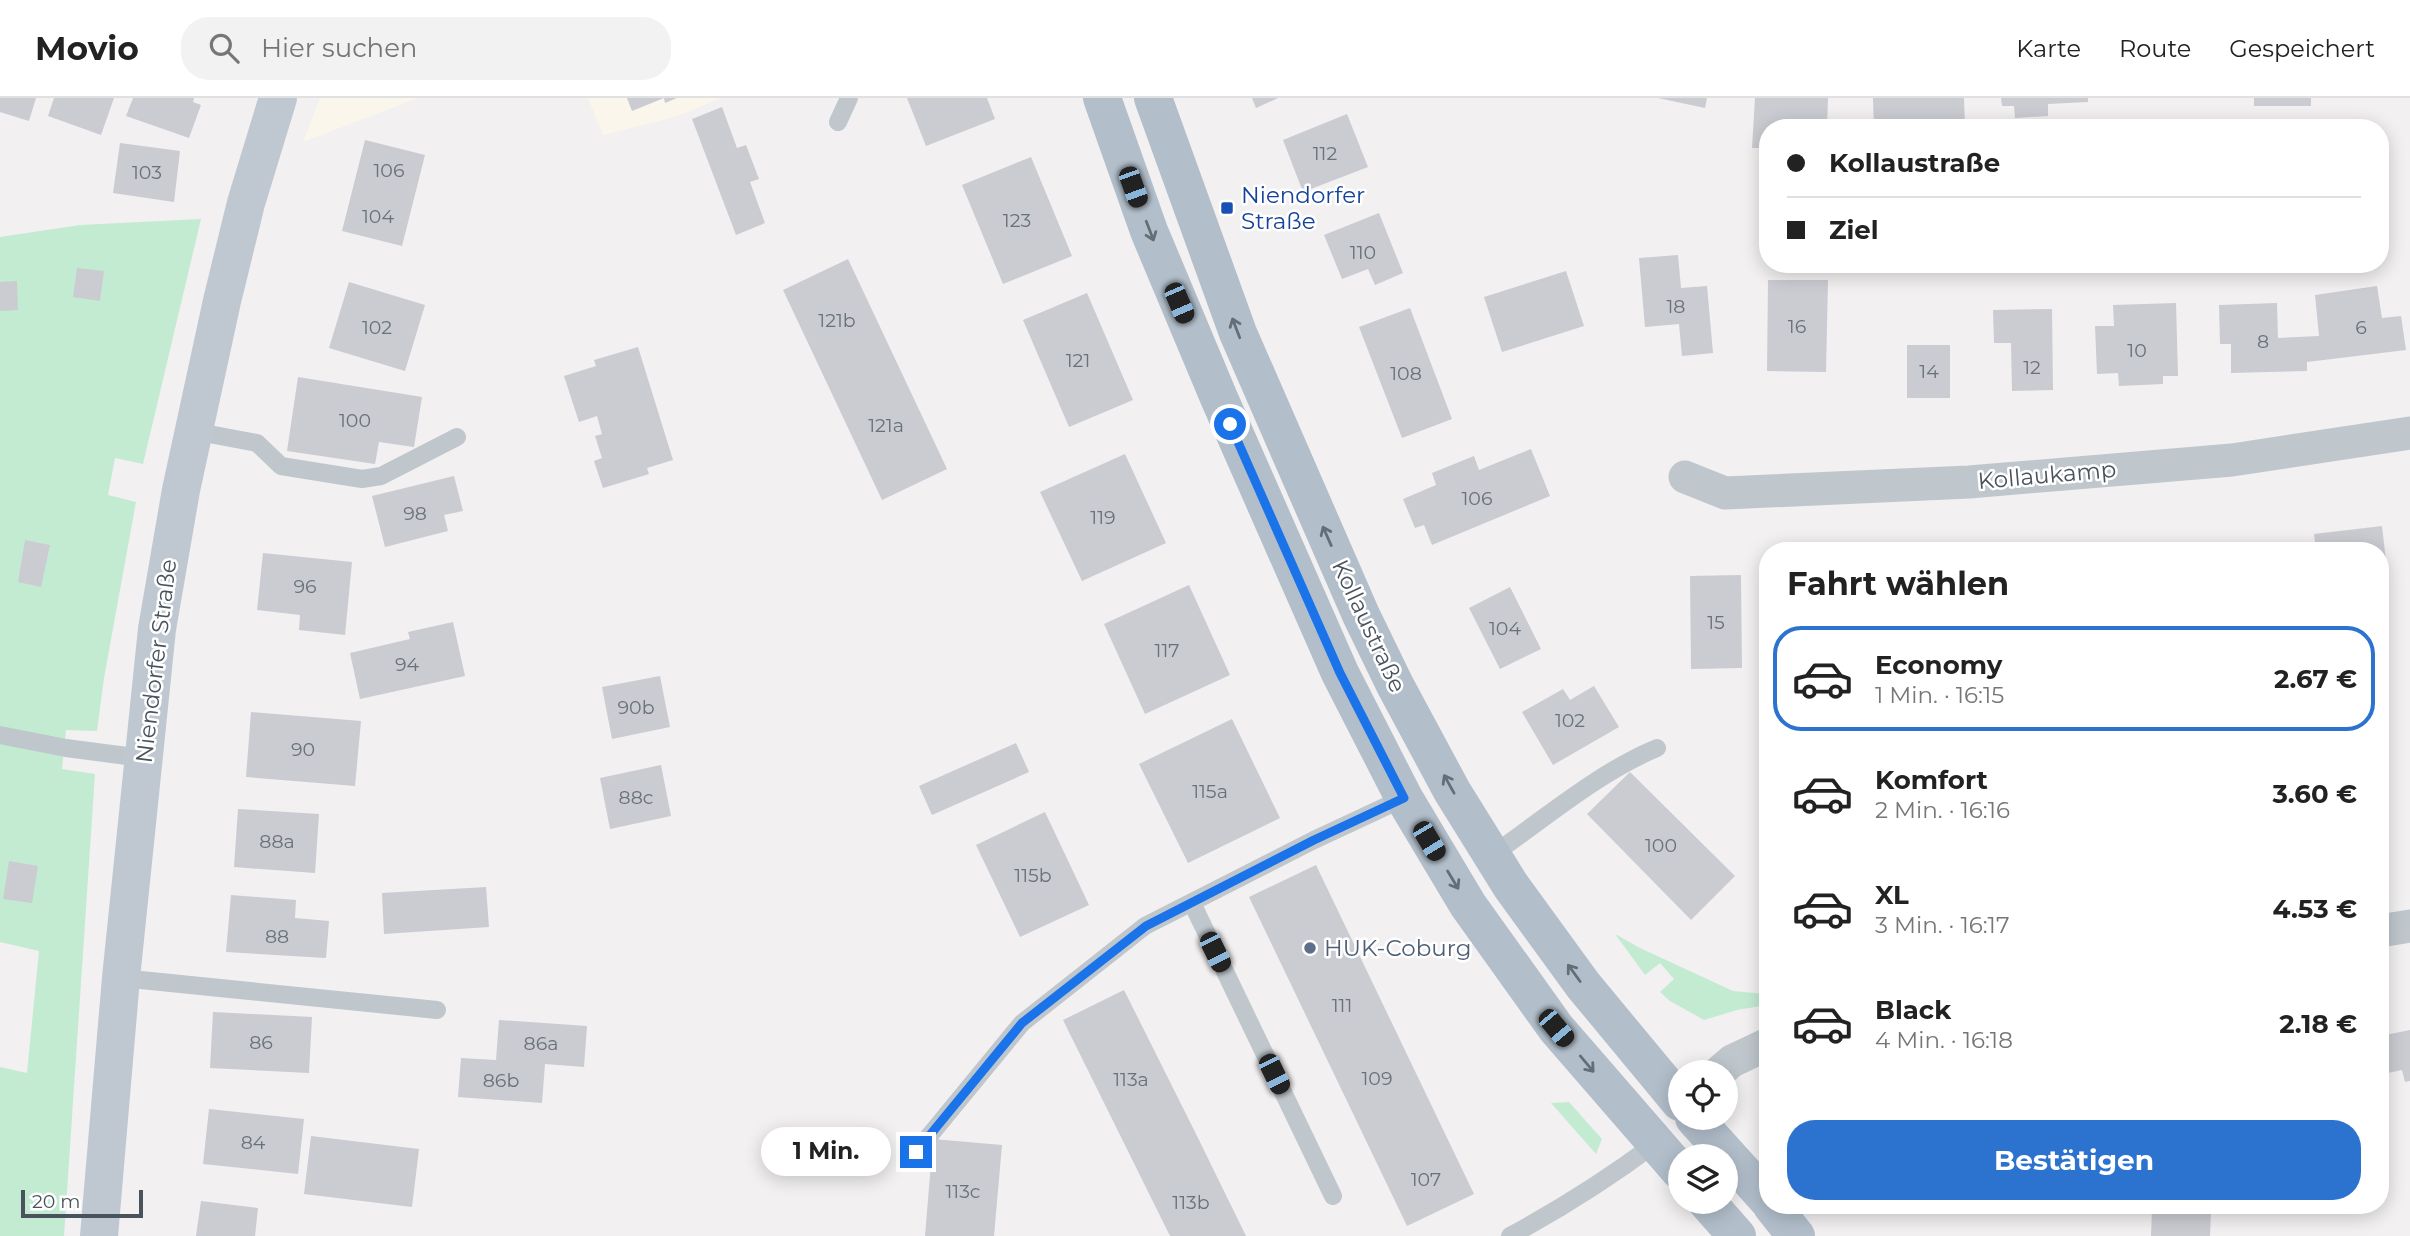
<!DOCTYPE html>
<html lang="de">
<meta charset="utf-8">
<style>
body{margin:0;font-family:Montserrat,sans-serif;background:#f2f2f2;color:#222;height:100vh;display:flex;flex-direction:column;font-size:26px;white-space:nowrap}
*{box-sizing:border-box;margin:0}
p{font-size:23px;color:#767676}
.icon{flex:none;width:38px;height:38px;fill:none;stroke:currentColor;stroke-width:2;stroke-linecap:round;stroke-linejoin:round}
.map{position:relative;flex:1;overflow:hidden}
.drawer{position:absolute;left:1759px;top:444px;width:630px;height:672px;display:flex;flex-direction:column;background:#fff;border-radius:28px;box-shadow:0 4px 18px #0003}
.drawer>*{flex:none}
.banner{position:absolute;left:1759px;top:21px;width:630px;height:154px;border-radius:28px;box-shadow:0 4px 18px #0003;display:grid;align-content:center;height:154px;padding:0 28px;background:#fff}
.fabs{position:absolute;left:1668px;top:962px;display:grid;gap:14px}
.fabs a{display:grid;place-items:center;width:70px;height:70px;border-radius:50%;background:#fff;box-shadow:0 4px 18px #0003;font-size:35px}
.scale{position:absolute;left:21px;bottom:18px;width:122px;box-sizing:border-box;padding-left:7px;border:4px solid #49535b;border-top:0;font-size:19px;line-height:24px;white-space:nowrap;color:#49535b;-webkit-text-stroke:5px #fff;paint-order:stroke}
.end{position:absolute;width:32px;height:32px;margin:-16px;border:9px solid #1a73e8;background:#fff;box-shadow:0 0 0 4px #fff}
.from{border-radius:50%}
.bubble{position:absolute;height:49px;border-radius:24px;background:#fff;box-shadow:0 4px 18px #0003;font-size:23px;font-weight:700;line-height:49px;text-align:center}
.car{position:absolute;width:21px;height:42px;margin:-21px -10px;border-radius:9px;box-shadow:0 0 5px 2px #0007;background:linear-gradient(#222 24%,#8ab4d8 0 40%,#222 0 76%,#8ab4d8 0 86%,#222 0)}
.banner b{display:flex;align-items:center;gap:24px;height:66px;font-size:26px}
.banner b+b{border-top:2px solid #e0e0e0}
.banner i{width:18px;height:18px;background:#222}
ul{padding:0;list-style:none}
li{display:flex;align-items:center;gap:21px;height:105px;margin:0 14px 10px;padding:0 14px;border:4px solid transparent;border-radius:28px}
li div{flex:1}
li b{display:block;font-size:26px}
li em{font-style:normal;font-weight:700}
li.on{border-color:#2c73d0}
li>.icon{width:63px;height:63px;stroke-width:1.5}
h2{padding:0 28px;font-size:32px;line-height:84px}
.action{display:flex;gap:14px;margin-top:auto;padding:14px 28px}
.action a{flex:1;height:80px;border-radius:28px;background:#2c73d0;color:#fff;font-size:28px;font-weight:700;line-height:80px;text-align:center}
header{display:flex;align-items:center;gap:42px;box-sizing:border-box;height:98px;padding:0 35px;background:#fff;border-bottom:2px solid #e0e0e0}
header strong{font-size:33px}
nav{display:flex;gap:38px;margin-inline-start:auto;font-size:24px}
.search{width:490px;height:63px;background:#f2f2f2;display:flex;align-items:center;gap:18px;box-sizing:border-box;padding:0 24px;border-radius:28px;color:#767676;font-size:26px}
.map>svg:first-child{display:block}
.commercial{fill:#faf6eb}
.green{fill:#c3ebd2}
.building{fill:#caccd2}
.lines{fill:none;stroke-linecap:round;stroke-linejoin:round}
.service{stroke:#bfc7cd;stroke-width:18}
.minor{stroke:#bfc7cd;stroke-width:33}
.secondary{stroke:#bfc8d1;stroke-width:38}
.primary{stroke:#b2bfcb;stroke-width:38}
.oneway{stroke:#636e77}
.route{stroke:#1a73e8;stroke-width:9}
.transit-dot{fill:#1a4fb4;stroke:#fff;stroke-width:2.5}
.service-dot{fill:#5c6f8a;stroke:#fff;stroke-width:2.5}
.labels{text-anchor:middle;stroke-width:5;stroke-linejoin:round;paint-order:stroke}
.number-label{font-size:19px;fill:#697179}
.transit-label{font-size:23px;fill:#164399;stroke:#fff;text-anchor:start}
.street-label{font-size:23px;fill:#49535b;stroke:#fff}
.service-label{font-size:23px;fill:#4e5e75;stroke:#fff;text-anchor:start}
</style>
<header>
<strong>Movio</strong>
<div class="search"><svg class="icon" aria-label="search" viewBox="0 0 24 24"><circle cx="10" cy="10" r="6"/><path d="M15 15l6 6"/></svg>Hier suchen</div>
<nav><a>Karte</a><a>Route</a><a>Gespeichert</a></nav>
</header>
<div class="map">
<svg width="2410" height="1138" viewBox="0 0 2410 1138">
<rect width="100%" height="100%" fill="#f2f0f0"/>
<path class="commercial" d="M320,0H418L303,44Z
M588,0H722L675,19L603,37Z"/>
<path class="green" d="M201,121L143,366L115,360L108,397L136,404L104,580L97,633L66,632L62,671L95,676L64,1138H0V969L27,975L39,853L0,844V139L80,127Z
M1615,836L1640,850L1733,893L1765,896L1767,907L1737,912L1704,922L1670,903L1660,894L1674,881L1660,865L1645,877Z
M1569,1004L1602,1041L1596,1056L1551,1005Z"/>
<path class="building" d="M0,0H36L29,23L0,14Z
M54,0H114L101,37L48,18Z
M133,0H194L193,4L201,7L189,40L126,18Z
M627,0H677L665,5L664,0L632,13Z
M907,0H987L995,21L926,48Z
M1252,0H1278L1256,10Z
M1658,0H1707L1705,10Z
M1755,0H1828L1827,30H1768V50H1752Z
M1873,0H1964L1965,30H1874Z
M2001,0H2088V4L2048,6V18L2015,20L2014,8H2002Z
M2254,0H2311V8H2254Z
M722,9L737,50L746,47L759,81L750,84L765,125L736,137L692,21Z
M1347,16L1368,69L1303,94L1283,42Z
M365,42L425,57L402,148L342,133Z
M120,45L180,53L174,104L113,95Z
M1031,59L1072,158L1003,186L962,87Z
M1379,115L1403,175L1375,187L1368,171L1342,181L1324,137Z
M1678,157L1681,190L1707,188L1713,255L1682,258L1679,226L1645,229L1639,160Z
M848,161L947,371L882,402L783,192Z
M77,170L104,173L100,203L73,199Z
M1566,173L1584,228L1502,254L1484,199Z
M1768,182H1828L1826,274L1767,273Z
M17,183L18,212L0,213V184Z
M349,184L425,207L405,273L329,250Z
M2377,188L2382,220L2401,218L2406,252L2307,264V273L2231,275V246H2220L2219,207L2277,205L2278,240L2319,238L2315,197Z
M1087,195L1133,302L1069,329L1023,222Z
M2176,205L2178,278H2163V286L2119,288L2118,275L2097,276L2095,228H2114L2113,207Z
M1410,210L1452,321L1402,340L1359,229Z
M2052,211L2053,292L2012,293L2011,245H1994L1993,212Z
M1907,247H1950V300H1907Z
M638,249L673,362L647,370L649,376L603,390L594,363L602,360L595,338L602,336L597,318L579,324L564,278L596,268L594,262Z
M298,279L422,299L414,349L379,344L375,366L287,353Z
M1531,351L1550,398L1432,447L1424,427L1415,430L1403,401L1436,387L1432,375L1474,358L1479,372Z
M1125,356L1166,445L1082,483L1040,394Z
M454,378L463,413L444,417L448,433L385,449L372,398Z
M2382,428L2387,472L2380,473V453H2316L2314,436Z
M25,442L50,447L41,489L18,484Z
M2255,447V453H2188V451Z
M263,455L352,464L345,537L299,532L300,517L257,512Z
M1741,477L1742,570L1691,571L1690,478Z
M1189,487L1230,577L1145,616L1104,526Z
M1510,489L1541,551L1500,571L1469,510Z
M453,524L465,578L360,601L350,555L410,541L408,534Z
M660,578L670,629L612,641L602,589Z
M1594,588L1619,629L1553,667L1522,614L1563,591L1570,602Z
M251,614L361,623L355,688L246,679Z
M1232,621L1280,720L1188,765L1139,666Z
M1016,645L1029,674L932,717L919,688Z
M661,667L671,718L610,731L600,680Z
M1630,674L1735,778L1691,822L1587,716Z
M238,711L319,716L315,775L234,769Z
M1045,714L1089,807L1020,839L976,747Z
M9,763L38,768L32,805L3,801Z
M1316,767L1474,1096L1407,1128L1249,799Z
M486,789L489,829L384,836L382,795Z
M231,797L296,802L295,820L329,823L326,860L226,854Z
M1124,892L1198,1040L1246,1138H1170L1063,922Z
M213,914L312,919L309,975L210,970Z
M499,922L587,928L584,969L545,966L542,1005L458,999L461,960L496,962Z
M2410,932V983L2405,984L2402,972L2383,976L2380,959V938Z
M209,1011L304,1021L298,1076L203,1066Z
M311,1038L419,1051L412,1109L304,1096Z
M933,1041L1002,1047L994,1138H925Z
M201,1103L258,1110L255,1138H196Z
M2152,1111L2211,1115L2210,1138H2151Z"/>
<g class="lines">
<path class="service" d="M838,24L849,0
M193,333L257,345L281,368L362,381L381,378L457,339
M0,637L66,650L142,660
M1492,757C1544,721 1599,674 1657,650
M1192,805L1333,1098
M121,880L437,912
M916,1054L1022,925L1145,828L1314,742L1404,700
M1510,1138C1562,1110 1609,1080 1656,1045"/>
<path class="minor" d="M1685,379L1725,395L1969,384L2232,362L2410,335
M2380,833L2410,828
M1718,975L1732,963L1768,946"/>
<path class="secondary" d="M99,1138L121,880L157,531L181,392L222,203L246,105L278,0"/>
<path class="primary" d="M1102,0L1149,133L1219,300L1340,575L1404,700L1468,807L1556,930L1680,1073
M1153,0L1238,235L1361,517L1395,587L1452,693L1511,788L1583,887L1680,1004
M1694,1020L1768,1102
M1707,1104L1737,1138
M1772,1108L1796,1138"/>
</g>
<defs><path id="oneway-shaft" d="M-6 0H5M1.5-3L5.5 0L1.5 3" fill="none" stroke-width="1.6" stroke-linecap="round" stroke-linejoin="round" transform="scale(1.75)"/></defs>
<g class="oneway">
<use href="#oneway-shaft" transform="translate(1150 133) rotate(69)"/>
<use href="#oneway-shaft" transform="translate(1236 230) rotate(-111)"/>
<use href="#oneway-shaft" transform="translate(1327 438) rotate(-114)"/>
<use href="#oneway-shaft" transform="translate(1449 686) rotate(-119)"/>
<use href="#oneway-shaft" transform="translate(1453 782) rotate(59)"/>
<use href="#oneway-shaft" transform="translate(1574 875) rotate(-126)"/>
<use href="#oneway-shaft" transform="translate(1587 966) rotate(50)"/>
</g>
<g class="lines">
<path class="route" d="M916,1054L1022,925L1146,828L1314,742L1404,700L1340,575L1230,326"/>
</g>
<rect class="transit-dot" x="1220" y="103" width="14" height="14" rx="3.5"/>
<circle class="service-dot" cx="1310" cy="850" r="7"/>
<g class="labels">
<g class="number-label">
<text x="1325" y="62">112</text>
<text x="389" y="79">106</text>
<text x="147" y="81">103</text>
<text x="378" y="125">104</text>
<text x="1017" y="129">123</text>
<text x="1363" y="161">110</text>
<text x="1676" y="215">18</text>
<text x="837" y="229">121b</text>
<text x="1797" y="235">16</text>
<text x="377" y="236">102</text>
<text x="2361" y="236">6</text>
<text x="2263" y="250">8</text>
<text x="2137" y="259">10</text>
<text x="1078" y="269">121</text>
<text x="2032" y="276">12</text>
<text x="1929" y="280">14</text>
<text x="1406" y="282">108</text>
<text x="355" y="329">100</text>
<text x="886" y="334">121a</text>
<text x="1477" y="407">106</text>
<text x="415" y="422">98</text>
<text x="1103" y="426">119</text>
<text x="305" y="495">96</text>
<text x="1716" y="531">15</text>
<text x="1505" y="537">104</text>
<text x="1167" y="559">117</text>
<text x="407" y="573">94</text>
<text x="636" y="616">90b</text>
<text x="1570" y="629">102</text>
<text x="303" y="658">90</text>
<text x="1210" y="700">115a</text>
<text x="636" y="706">88c</text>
<text x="277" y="750">88a</text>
<text x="1661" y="754">100</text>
<text x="1033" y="784">115b</text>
<text x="277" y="845">88</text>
<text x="1342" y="914">111</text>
<text x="261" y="951">86</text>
<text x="541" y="952">86a</text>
<text x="1377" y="987">109</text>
<text x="1131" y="988">113a</text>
<text x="501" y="989">86b</text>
<text x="253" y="1051">84</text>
<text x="1426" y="1088">107</text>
<text x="963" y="1100">113c</text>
<text x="1191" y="1111">113b</text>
</g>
<g class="transit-label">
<text x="1241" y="105">Niendorfer<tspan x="1241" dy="26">Straße</tspan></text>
</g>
<g class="street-label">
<text transform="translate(2047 377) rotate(-5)" y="8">Kollaukamp</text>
<text transform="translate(1369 528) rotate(65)" y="8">Kollaustraße</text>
<text transform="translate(156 563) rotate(-83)" y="8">Niendorfer Straße</text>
</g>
<g class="service-label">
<text x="1324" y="858">HUK-Coburg</text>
</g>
</g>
</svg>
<div class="fabs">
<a><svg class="icon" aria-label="locate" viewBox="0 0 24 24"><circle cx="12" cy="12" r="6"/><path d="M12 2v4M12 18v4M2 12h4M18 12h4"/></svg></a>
<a><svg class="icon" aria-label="layers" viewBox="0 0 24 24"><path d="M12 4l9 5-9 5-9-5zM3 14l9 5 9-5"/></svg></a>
</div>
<div class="scale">20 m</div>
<i class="end from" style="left:1230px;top:326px"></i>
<i class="end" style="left:916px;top:1054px"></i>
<div class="bubble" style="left:761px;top:1029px;width:130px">1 Min.</div>
<i class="car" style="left:1133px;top:89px;rotate:160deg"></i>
<i class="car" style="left:1179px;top:205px;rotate:157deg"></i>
<i class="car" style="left:1429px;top:743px;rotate:149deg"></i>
<i class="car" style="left:1215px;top:854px;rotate:154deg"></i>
<i class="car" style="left:1556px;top:930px;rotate:140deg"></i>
<i class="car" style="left:1274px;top:976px;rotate:154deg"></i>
<div class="banner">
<b><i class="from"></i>Kollaustraße</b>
<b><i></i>Ziel</b>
</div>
<section class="drawer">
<h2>Fahrt wählen</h2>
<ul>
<li class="on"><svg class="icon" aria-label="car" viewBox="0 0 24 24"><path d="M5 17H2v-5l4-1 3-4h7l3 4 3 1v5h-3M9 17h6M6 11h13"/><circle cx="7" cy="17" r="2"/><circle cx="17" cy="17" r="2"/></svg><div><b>Economy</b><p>1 Min. · 16:15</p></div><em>2.67 €</em></li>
<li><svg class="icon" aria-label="car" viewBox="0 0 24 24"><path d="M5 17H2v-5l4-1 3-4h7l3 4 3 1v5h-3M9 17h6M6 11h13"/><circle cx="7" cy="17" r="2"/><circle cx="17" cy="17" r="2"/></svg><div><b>Komfort</b><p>2 Min. · 16:16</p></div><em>3.60 €</em></li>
<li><svg class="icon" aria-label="car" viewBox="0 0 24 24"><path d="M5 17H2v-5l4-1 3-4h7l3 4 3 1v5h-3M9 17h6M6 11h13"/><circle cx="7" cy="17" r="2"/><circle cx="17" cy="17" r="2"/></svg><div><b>XL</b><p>3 Min. · 16:17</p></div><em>4.53 €</em></li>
<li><svg class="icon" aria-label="car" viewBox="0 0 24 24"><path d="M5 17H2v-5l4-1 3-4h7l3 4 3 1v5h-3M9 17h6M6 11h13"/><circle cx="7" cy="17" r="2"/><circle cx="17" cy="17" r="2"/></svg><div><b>Black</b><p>4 Min. · 16:18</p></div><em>2.18 €</em></li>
</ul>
<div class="action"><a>Bestätigen</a></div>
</section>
</div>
